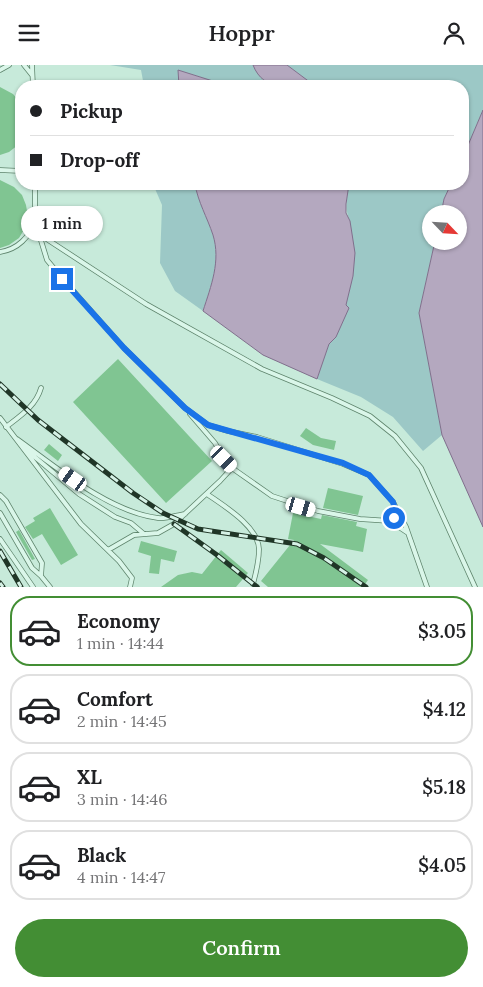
<!DOCTYPE html>
<meta charset="utf-8">
<style>
body{margin:0;font-family:Lora,serif;background:#f2f2f2;color:#202124;height:100vh;display:flex;flex-direction:column;font-size:19px;white-space:nowrap}
*{box-sizing:border-box;margin:0}
p{font-size:16px;color:#757577}
.icon{flex:none;width:28px;height:28px;fill:none;stroke:currentColor;stroke-width:2;stroke-linecap:round;stroke-linejoin:round}
.map{position:relative;height:522px;overflow:hidden}
.panel{display:flex;flex-direction:column;background:#fff;flex:1}
.panel>*{flex:none}
.guide{position:absolute;left:15px;top:15px;width:454px;height:110px;border-radius:20px;box-shadow:0 1px 4px #0004;display:grid;align-content:center;height:110px;padding:0 15px;background:#fff}
.needle{width:32px;rotate:115deg}
.controls{position:absolute;left:422px;top:140px;display:grid;gap:10px}
.controls a{display:grid;place-items:center;width:45px;height:45px;border-radius:50%;background:#fff;box-shadow:0 1px 4px #0004;font-size:25px}
.end{position:absolute;width:22px;height:22px;margin:-11px;border:6px solid #1a73e8;background:#fff;box-shadow:0 0 0 2px #fff}
.from{border-radius:50%}
.bubble{position:absolute;height:35px;border-radius:18px;background:#fff;box-shadow:0 1px 4px #0004;font-size:16px;font-weight:600;line-height:35px;text-align:center}
.car{position:absolute;width:15px;height:30px;margin:-15px -8px;border-radius:6px;box-shadow:0 0 4px 1px #0007;background:linear-gradient(#fff 24%,#345 0 40%,#fff 0 76%,#345 0 86%,#fff 0)}
.guide b{display:flex;align-items:center;gap:18px;height:48px;font-size:19px}
.guide b+b{border-top:1px solid #e0e0e0}
.guide i{width:12px;height:12px;background:#202124}
ul{padding:9px 0 0;list-style:none}
li{display:flex;align-items:center;gap:15px;height:70px;margin:0 10px 8px;padding:0 5px;border:2px solid #e0e0e0;border-radius:20px}
li div{flex:1}
li b{display:block;font-size:19px}
li em{font-style:normal;font-weight:600}
li.current{border-color:#438e34}
li>.icon{width:45px;height:45px;stroke-width:1.5}
.cta{display:flex;gap:10px;margin-top:auto;padding:10px 15px}
.cta a{flex:1;height:58px;border-radius:30px;background:#438e34;color:#fff;font-size:20px;font-weight:600;line-height:58px;text-align:center}
header{display:flex;justify-content:space-between;align-items:center;height:65px;padding:0 15px;background:#fff;font-size:22px;font-weight:600}
.map>svg:first-child{display:block}
.green{fill:#9cc8c6}
.water{fill:#b4a8bf;stroke:#806f8c}
.building{fill:#80c592}
.lines{fill:none;stroke-linecap:round;stroke-linejoin:round}
.lane-casing{stroke:#5e846c;stroke-width:5.5}
.lane{stroke:#daf6e9;stroke-width:4}
.rail-casing{stroke:#203627;stroke-width:5}
.rail{stroke:#d6f2e6;stroke-width:3;stroke-dasharray:9;stroke-linecap:butt}
.route{stroke:#1a73e8;stroke-width:6}
</style>
<header><svg class="icon" aria-label="menu" viewBox="0 0 24 24"><path d="M4 6h16M4 12h16M4 18h16"/></svg>Hoppr<svg class="icon" aria-label="person" viewBox="0 0 24 24"><circle cx="12" cy="8" r="4"/><path d="M4 21q1-7 8-7t8 7"/></svg></header>
<div class="map">
<svg width="483" height="522" viewBox="0 0 483 522">
<rect width="100%" height="100%" fill="#c7eada"/>
<path class="green" d="M110,0H253L263,15L272,21H222L216,17L178,5L179,21H144L141,5Z
M287,0H483V45L463,92L462,21H315Z
M153,119H195C198,137 207,152 213,170C221,196 211,221 203,246L175,226L160,198L162,140Z
M349,119H451L444,134L441,149H431V176H435L419,248L442,370L423,386L393,352L361,332L317,314L329,279L336,272L353,211L350,156C344,144 347,132 349,119Z"/>
<path class="water" d="M253,0H287L315,21C291,21 264,28 253,0Z
M178,5L216,17L222,21H179Z
M483,45V462L442,370L419,248L435,176H459V149H441L444,134L451,119H462L463,92Z
M195,119H349L346,139V148L350,156L355,188L353,211L346,240L349,243L336,272L329,279L317,314L263,290L203,246C211,221 221,196 213,170C207,152 198,137 195,119Z"/>
<path class="building" d="M0,22L13,29L21,38V75L18,80L9,87L0,90Z
M0,115L14,122L22,130L26,140L28,152L25,163L19,173L9,180L0,183Z
M118,294L212,396L166,438L73,337Z
M306,363L321,373L336,376L334,385L313,380L300,371Z
M49,379L62,390L58,396L44,385Z
M328,423L363,431L358,450L323,443Z
M50,443L78,490L61,500L42,469L33,474L25,462L35,456L33,453Z
M293,448L321,454L322,450L357,457L356,461L367,464L363,487L320,479L368,515L363,522H268L261,516L294,475L288,474Z
M19,465L35,494L32,495L16,467Z
M141,476L177,486L174,497L161,494L159,509L149,508L151,491L138,487Z
M221,485L248,508L236,522H161L178,510L192,507L202,509Z"/>
<g class="lines">
<defs>
<path id="lane" d="M24,0L32,10
M32,0L33,21
M0,5L9,0
M0,105L21,106
M35,119V141L39,169L146,239L262,304L332,333L370,351L395,371L421,403L475,522
M39,169L47,195L62,213L124,283L185,343L208,360L228,366L257,372L343,399L369,410L393,437L406,462L427,522
M0,187C19,184 28,172 37,156
M190,349L215,378L224,394L232,403L272,431L318,446L360,454L390,456L408,468
M0,353L81,459L119,496L132,513L130,522
M6,362C20,351 36,341 41,323
M17,374C56,402 109,447 158,453C167,454 177,450 185,449
M24,383L79,429L115,452L131,458L144,469
M207,429C224,441 258,461 259,484C259,496 256,508 253,519L257,522
M0,430L6,436L42,498L41,511L50,522
M0,448L32,503L41,511
M390,456C395,452 396,450 395,444
M0,474L33,522
M108,485L134,470L158,468L174,459L220,416L232,403"/>
</defs>
<use href="#lane" class="lane-casing"/>
<use href="#lane" class="lane"/>
<defs>
<path id="rail" d="M0,319L38,355L133,428L163,448L198,464L297,479L324,493L366,522
M174,459L217,490L257,522
M0,486L21,522
M0,518L3,522"/>
</defs>
<use href="#rail" class="rail-casing"/>
<use href="#rail" class="rail"/>
</g>
<g class="lines">
<path class="route" d="M62,214L124,283L185,343L208,360L343,398L369,410L393,437L396,448L394,453"/>
</g>
</svg>
<div class="controls">
<a><svg class="needle" viewBox="-14 -14 28 28"><path d="M0-13l5 13h-10z" fill="#e53935"/><path d="M0 13l5-13h-10z" fill="#757577"/></svg></a>
</div>
<i class="end from" style="left:394px;top:453px"></i>
<i class="end" style="left:62px;top:214px"></i>
<div class="bubble" style="left:21px;top:141px;width:82px">1 min</div>
<i class="car" style="left:224px;top:394px;rotate:135deg"></i>
<i class="car" style="left:73px;top:414px;rotate:305deg"></i>
<i class="car" style="left:301px;top:442px;rotate:106deg"></i>
<div class="guide">
<b><i class="from"></i>Pickup</b>
<b><i></i>Drop-off</b>
</div>
</div>
<section class="panel">
<ul>
<li class="current"><svg class="icon" aria-label="car" viewBox="0 0 24 24"><path d="M5 17H2v-5l4-1 3-4h7l3 4 3 1v5h-3M9 17h6M6 11h13"/><circle cx="7" cy="17" r="2"/><circle cx="17" cy="17" r="2"/></svg><div><b>Economy</b><p>1 min · 14:44</p></div><em>$3.05</em></li>
<li><svg class="icon" aria-label="car" viewBox="0 0 24 24"><path d="M5 17H2v-5l4-1 3-4h7l3 4 3 1v5h-3M9 17h6M6 11h13"/><circle cx="7" cy="17" r="2"/><circle cx="17" cy="17" r="2"/></svg><div><b>Comfort</b><p>2 min · 14:45</p></div><em>$4.12</em></li>
<li><svg class="icon" aria-label="car" viewBox="0 0 24 24"><path d="M5 17H2v-5l4-1 3-4h7l3 4 3 1v5h-3M9 17h6M6 11h13"/><circle cx="7" cy="17" r="2"/><circle cx="17" cy="17" r="2"/></svg><div><b>XL</b><p>3 min · 14:46</p></div><em>$5.18</em></li>
<li><svg class="icon" aria-label="car" viewBox="0 0 24 24"><path d="M5 17H2v-5l4-1 3-4h7l3 4 3 1v5h-3M9 17h6M6 11h13"/><circle cx="7" cy="17" r="2"/><circle cx="17" cy="17" r="2"/></svg><div><b>Black</b><p>4 min · 14:47</p></div><em>$4.05</em></li>
</ul>
<div class="cta"><a>Confirm</a></div>
</section>
